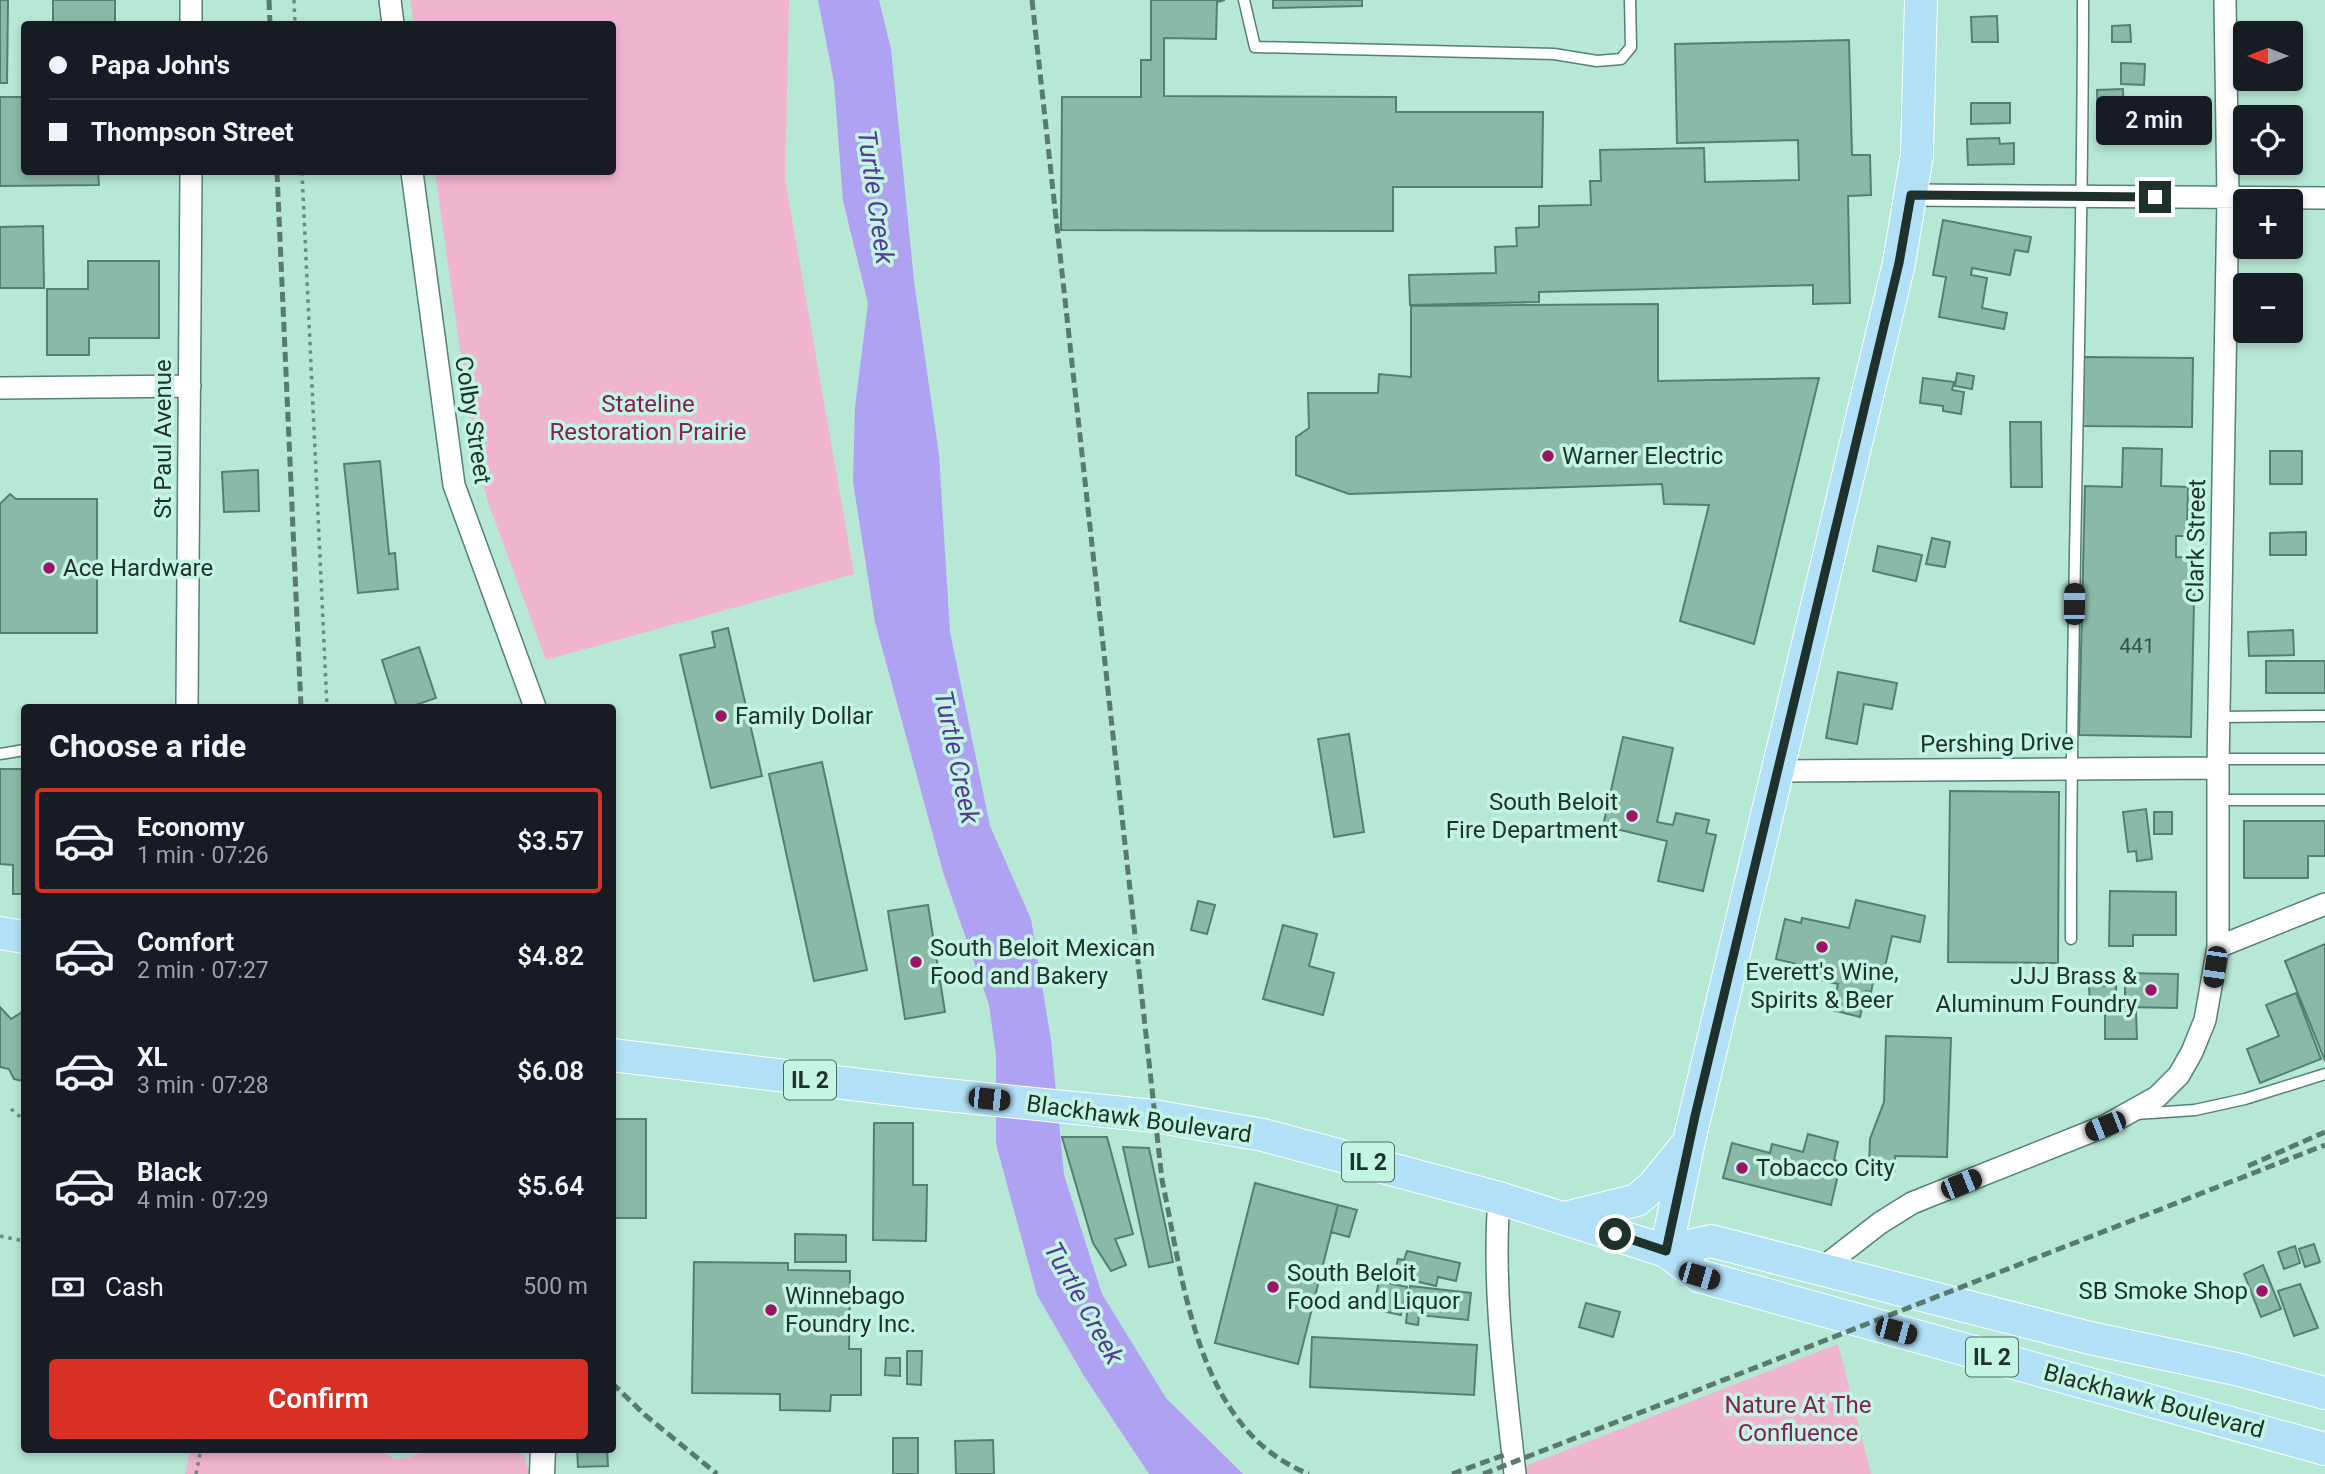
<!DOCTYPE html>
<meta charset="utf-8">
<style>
body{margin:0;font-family:Roboto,sans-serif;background:#20242c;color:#f1f3f6;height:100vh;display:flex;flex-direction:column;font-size:26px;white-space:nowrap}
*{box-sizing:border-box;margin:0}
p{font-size:23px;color:#9ea1a6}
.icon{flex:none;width:38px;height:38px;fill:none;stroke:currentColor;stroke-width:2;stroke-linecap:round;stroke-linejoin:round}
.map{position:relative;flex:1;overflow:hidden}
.panel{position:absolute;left:21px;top:704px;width:595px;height:749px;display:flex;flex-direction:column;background:#171b24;border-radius:7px;box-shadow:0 4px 10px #0003}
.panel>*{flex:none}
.hud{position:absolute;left:21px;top:21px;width:595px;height:154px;border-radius:7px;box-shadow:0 4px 10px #0003;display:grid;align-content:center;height:154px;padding:0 28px;background:#171b24}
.needle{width:46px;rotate:270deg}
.tools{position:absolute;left:2233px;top:21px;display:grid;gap:14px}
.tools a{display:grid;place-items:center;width:70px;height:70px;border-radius:7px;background:#171b24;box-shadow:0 4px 10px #0003;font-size:35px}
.end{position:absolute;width:32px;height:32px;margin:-16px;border:9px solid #1e312b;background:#fff;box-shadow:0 0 0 4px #fff}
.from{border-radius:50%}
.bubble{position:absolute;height:49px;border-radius:7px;background:#171b24;box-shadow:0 4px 10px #0003;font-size:23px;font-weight:600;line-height:49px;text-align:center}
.car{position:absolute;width:21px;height:42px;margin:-21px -10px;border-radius:9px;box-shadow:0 0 5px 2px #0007;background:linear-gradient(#222 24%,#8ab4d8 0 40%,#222 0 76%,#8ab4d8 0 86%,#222 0)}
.hud b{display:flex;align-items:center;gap:24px;height:66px;font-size:26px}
.hud b+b{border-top:2px solid #363941}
.hud i{width:18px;height:18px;background:#f1f3f6}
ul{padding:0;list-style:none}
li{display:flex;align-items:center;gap:21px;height:105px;margin:0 14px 10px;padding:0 14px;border:4px solid transparent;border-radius:7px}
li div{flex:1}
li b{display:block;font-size:26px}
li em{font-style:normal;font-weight:600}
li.on{border-color:#d93025}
li>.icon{width:63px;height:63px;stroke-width:1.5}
h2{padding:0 28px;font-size:32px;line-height:84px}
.pay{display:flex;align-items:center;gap:18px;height:77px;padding:0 28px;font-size:26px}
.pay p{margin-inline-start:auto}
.action{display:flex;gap:14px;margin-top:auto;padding:14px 28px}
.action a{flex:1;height:80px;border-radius:7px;background:#d93025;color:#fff;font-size:28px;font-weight:600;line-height:80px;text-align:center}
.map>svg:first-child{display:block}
.green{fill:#f1b4cf}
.water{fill:#b0a2f2}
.building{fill:#8ab9a8;stroke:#538071;stroke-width:2}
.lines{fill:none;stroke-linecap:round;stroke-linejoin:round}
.service-casing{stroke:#548172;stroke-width:13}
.minor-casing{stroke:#548172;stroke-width:24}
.tertiary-casing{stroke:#548172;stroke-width:27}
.primary-casing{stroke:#fff;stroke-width:34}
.path{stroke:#6a8b7f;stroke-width:3.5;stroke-dasharray:3.5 5;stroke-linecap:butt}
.service{stroke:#fff;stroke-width:10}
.minor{stroke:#fff;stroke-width:21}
.tertiary{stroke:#fff;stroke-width:24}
.primary{stroke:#b2e0f7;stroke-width:32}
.rail{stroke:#5b7a6f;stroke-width:5;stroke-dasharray:10 5;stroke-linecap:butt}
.route{stroke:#1e312b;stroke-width:9}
.poi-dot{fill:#9c1465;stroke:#c4f4e2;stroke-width:2.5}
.labels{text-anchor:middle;stroke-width:7;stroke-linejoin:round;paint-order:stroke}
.number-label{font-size:21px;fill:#39534a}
.shield{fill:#c4f4e2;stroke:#506c62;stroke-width:2}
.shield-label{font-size:23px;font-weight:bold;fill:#1e312b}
.park-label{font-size:24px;fill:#842158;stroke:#c4f4e2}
.street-label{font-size:24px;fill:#1e312b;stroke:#c4f4e2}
.poi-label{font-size:24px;fill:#1e312b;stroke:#c4f4e2;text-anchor:start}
.water-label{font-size:26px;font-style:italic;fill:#523a96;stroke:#c4f4e2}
</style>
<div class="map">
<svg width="2325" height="1474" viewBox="0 0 2325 1474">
<rect width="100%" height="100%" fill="#b7e7d5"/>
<path class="green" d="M410,0H789L785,179L854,574L546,660L488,502L475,457L435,172H612V24H414Z
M1838,1344L1871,1474H1505Z
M190,1449H377L395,1459L411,1457L430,1449H513L524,1456L530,1474H185Z"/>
<path class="water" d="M818,0H879L891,49L914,281L939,455L950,632L990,826L1031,919L1051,1040L1064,1175L1102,1294L1166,1398L1243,1474H1149L1084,1376L1037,1295L996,1144V1055L989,1005L943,872L875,622L853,482L855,407L868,303L843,201L834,82Z"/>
<path class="building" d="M0,0H8L7,83H0Z
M53,0H115V24H53Z
M1151,0H1225L1217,2L1216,39L1164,38V96L1396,97V112H1543L1542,187H1393V231L1061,230L1062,97H1141V60H1151Z
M1273,0H1362V6L1273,8Z
M1997,16L1998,42H1972L1971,17Z
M2130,25L2131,42H2112V26Z
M1849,40L1852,155H1870L1871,195L1848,196L1850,303L1813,304V285L1539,292V302L1410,305L1409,275L1496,273L1495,247L1517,246L1516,228L1539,227V206L1591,205L1590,181H1601L1600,150L1704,148L1705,182L1799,180L1798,140L1677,143L1675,44Z
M2121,63L2145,64L2144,85L2121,84Z
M2123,89L2124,126H2098L2097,90Z
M0,97H24V172H98L99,185L0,186Z
M1971,103H2010V123L1971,124Z
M1999,138L2000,144L2014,143V164L1968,165L1967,139Z
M1943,220L2031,237L2028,252L2015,250L2010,275L1972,268L1971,275L1987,278L1982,308L2007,313L2004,329L1939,317L1946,277L1933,275Z
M43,226L44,288H0V227Z
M88,261H159V338H89V355H47V289H88Z
M1658,304V381L1819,378L1754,644L1680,621L1709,505L1664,504L1662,484L1349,494L1296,475V437L1309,428L1308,393H1378L1379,374L1411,377V306Z
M2083,357L2193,358L2192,427L2083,426Z
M1957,373L1974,376L1972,389L1955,386Z
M1923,378L1954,382L1952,390L1964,392L1961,414L1943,411V406L1920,403Z
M2010,422H2041L2042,487H2011Z
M2123,448L2162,449L2161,486L2188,487L2187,536H2176V557L2195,558L2191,737L2079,735L2085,486L2122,487Z
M2270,451H2302V484H2270Z
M380,461L389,554L395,553L398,589L358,593L344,464Z
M258,470L259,511L224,512L222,472Z
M10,494L16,499H97V633H0V504Z
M2306,532V555H2270V533Z
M1932,538L1950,542L1945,567L1926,564Z
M1878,546L1922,555L1916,581L1873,571Z
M728,628L762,776L711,788L680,655L715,647L712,632Z
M2293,630L2294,655L2249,656L2248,632Z
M419,647L436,698L410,707H397L382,660Z
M2266,661H2325V693H2266Z
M1838,672L1897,683L1892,709L1864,704L1857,744L1826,738Z
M1349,734L1364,832L1334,837L1318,739Z
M1623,737L1673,748L1657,822L1673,825L1676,813L1709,820L1706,833L1716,835L1703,891L1658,881L1667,841L1603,826Z
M822,762L867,970L814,981L769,774Z
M0,769H24V894H13V865L0,864Z
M1950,791L2059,792L2058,963L1948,962Z
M2146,809L2152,859L2137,861L2136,851L2128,852L2123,812Z
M2154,812H2172V834H2154Z
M2244,821H2325V856H2308V878H2244Z
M2110,891L2176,892V935H2133V946H2109Z
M1856,900L1925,916L1920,942L1892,936L1884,971L1876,969L1871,992L1866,991L1860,1017L1832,1010L1838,984L1819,980L1822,970L1776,959L1785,919L1801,923L1802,918L1849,928Z
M1198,901L1215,905L1207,934L1191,930Z
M928,905L945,1012L905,1019L888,911Z
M1283,925L1317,934L1309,966L1334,973L1323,1015L1263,999Z
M2325,944V1061L2285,961Z
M2125,973L2178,974L2177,1008L2125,1007Z
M2089,986H2116V1007H2090Z
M2296,993L2321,1059L2260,1083L2247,1049L2279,1036L2266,1005Z
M0,1007L11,1019L24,1011V1081L14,1079L9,1069L0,1067Z
M2136,1012L2137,1039H2105V1013Z
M1886,1036L1951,1038L1947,1157L1895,1156V1171L1869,1170L1870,1139L1884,1102Z
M612,1119H646V1218H612Z
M874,1123H913V1185H927L926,1241L873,1240Z
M1808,1134L1838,1142L1834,1160L1841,1162L1831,1205L1723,1178L1732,1143L1770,1153L1772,1144L1803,1152Z
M1062,1137H1107L1133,1234L1115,1239L1126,1265L1111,1271L1093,1243Z
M1123,1147L1149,1148L1173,1262L1149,1267Z
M1255,1183L1338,1205L1298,1364L1215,1343Z
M1338,1205L1357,1210L1349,1237L1331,1232Z
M795,1234L846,1235V1262H795Z
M2314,1244L2320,1262L2305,1267L2299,1249Z
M2295,1246L2300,1263L2284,1269L2278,1252Z
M1407,1251L1460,1263L1456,1281L1438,1277L1436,1286L1394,1276L1398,1259L1404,1260Z
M694,1262L788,1263V1270L850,1271L849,1349H861V1395H831L830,1411L780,1410V1394L692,1393Z
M2263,1265L2281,1309L2261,1317L2244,1274Z
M1379,1281L1407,1287L1401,1315L1373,1309Z
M2300,1284L2318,1328L2294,1336L2278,1291Z
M1410,1286L1471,1293L1468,1320L1419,1315L1418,1325L1406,1323Z
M1586,1303L1620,1312L1613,1337L1579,1327Z
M1312,1337L1477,1345L1474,1395L1310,1387Z
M907,1351H922L921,1385L907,1384Z
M886,1358H900V1376L885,1375Z
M893,1438H918V1474H893Z
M993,1440L994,1474H956L955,1441Z
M577,1449H607L608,1466L578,1467Z"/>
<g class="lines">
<defs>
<path id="service" d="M1244,0L1255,47L1554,54L1597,61L1621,59L1631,47L1630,0
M2219,717L2325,716
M0,754L24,750
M2218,759H2325
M2218,800H2325
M2071,939C2070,626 2083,313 2083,0
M2136,1114L2195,1110L2245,1099L2325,1074"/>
<path id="minor" d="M390,0L393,24
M191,24V0
M412,172L454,485L535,707
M1911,195L2325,198
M0,388L190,386
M187,707L191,172
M1777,771L2218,768
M2218,947L2325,904
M1499,1198C1492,1289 1505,1383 1515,1474
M1822,1268L1880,1223L1912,1203L2105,1126L2157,1097L2179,1075L2192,1052L2205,1020L2218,947V768L2228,198L2225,0"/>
<path id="tertiary" d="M542,1474L543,1449"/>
<path id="primary" d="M0,933L24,937
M612,1055L927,1093L1154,1116L1263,1135L1499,1198L1666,1251L1699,1276L2325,1449
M1565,1218L1637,1200L1653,1186L1684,1148
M1666,1251L1689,1141L1899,263L1917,155L1921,0
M1666,1251L1711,1241L2090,1338L2236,1369L2325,1393"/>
</defs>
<use href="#service" class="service-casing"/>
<use href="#minor" class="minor-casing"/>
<use href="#tertiary" class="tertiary-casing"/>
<use href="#primary" class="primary-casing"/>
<path class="path" d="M294,0L295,24
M302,172L327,707
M11,1109L24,1120
M0,1236L24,1241
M196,1474L201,1449"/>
<use href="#service" class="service"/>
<use href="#minor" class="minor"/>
<use href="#tertiary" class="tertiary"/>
<use href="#primary" class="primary"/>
<path class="rail" d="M269,0L270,24
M1032,0L1162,1180C1184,1282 1196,1430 1309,1474
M277,172L301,707
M2248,1166L2325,1132
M612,1383L645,1415L717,1474
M1452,1474L1504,1455
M1483,1474L2325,1145"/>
</g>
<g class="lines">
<path class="route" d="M1615,1234L1666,1251L1695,1116L1899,263L1911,195L2155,197"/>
</g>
<g class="poi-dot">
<circle cx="1548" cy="456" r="7"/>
<circle cx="49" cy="568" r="7"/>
<circle cx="721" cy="716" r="7"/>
<circle cx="1632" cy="816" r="7"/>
<circle cx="1822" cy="947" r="7"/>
<circle cx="916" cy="962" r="7"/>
<circle cx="2151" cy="990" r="7"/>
<circle cx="1742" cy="1168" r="7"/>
<circle cx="1273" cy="1287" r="7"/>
<circle cx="2262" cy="1291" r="7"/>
<circle cx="771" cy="1310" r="7"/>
</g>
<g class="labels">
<g class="number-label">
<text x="2137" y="653">441</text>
</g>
<g class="shield">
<rect x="784" y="1060.5" width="52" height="39" rx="5"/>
<rect x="1342" y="1142.5" width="52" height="39" rx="5"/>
<rect x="1966" y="1337.5" width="52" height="39" rx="5"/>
</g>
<g class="shield-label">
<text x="810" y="1088">IL 2</text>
<text x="1368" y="1170">IL 2</text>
<text x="1992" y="1365">IL 2</text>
</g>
<g class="park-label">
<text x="648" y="412">Stateline<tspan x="648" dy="28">Restoration Prairie</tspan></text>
<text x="1798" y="1413">Nature At The<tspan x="1798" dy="28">Confluence</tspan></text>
</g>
<g class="street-label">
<text transform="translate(473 420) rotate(81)" y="8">Colby Street</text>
<text transform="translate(163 439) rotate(-90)" y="8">St Paul Avenue</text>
<text transform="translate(2196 541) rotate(-89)" y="8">Clark Street</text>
<text transform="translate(1997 743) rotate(-1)" y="8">Pershing Drive</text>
<text transform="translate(1139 1119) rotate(8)" y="8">Blackhawk Boulevard</text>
<text transform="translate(2154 1401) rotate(15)" y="8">Blackhawk Boulevard</text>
</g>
<g class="poi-label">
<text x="1562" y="464">Warner Electric</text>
<text x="63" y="576">Ace Hardware</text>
<text x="735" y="724">Family Dollar</text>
<text x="1618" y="810" text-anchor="end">South Beloit<tspan x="1618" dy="28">Fire Department</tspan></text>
<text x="930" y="956">South Beloit Mexican<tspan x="930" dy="28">Food and Bakery</tspan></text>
<text x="1822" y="980" text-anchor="middle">Everett's Wine,<tspan x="1822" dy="28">Spirits &amp; Beer</tspan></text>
<text x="2137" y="984" text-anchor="end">JJJ Brass &amp;<tspan x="2137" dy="28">Aluminum Foundry</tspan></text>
<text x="1756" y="1176">Tobacco City</text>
<text x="1287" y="1281">South Beloit<tspan x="1287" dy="28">Food and Liquor</tspan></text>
<text x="2248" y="1299" text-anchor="end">SB Smoke Shop</text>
<text x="785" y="1304">Winnebago<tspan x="785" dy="28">Foundry Inc.</tspan></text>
</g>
<g class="water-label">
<text transform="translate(876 197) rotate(82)" y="9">Turtle Creek</text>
<text transform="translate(957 757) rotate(78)" y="9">Turtle Creek</text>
<text transform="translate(1084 1303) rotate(61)" y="9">Turtle Creek</text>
</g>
</g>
</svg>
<div class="tools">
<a><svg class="needle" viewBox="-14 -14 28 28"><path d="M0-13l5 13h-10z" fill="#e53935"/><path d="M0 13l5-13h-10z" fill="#9ea1a6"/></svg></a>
<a><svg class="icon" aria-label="locate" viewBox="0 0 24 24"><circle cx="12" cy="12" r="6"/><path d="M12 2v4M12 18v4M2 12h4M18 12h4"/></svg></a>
<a>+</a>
<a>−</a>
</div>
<i class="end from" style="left:1615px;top:1234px"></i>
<i class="end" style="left:2155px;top:197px"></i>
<div class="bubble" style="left:2096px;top:96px;width:116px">2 min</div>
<i class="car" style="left:2074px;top:604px;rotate:1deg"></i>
<i class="car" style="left:2215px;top:967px;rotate:188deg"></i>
<i class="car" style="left:989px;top:1099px;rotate:96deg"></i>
<i class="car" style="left:2105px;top:1126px;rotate:248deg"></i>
<i class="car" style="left:1961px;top:1184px;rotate:68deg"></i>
<i class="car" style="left:1699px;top:1276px;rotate:106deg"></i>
<i class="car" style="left:1896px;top:1331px;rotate:105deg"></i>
<div class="hud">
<b><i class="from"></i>Papa John's</b>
<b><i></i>Thompson Street</b>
</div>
<section class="panel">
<h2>Choose a ride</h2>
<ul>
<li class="on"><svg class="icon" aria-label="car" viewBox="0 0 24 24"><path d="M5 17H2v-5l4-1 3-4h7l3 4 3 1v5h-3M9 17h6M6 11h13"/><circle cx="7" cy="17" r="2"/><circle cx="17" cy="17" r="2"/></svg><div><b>Economy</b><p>1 min · 07:26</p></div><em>$3.57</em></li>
<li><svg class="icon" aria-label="car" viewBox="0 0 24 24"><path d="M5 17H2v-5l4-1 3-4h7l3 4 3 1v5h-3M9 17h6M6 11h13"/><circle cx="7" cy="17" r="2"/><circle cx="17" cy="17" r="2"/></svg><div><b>Comfort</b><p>2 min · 07:27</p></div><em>$4.82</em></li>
<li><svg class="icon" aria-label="car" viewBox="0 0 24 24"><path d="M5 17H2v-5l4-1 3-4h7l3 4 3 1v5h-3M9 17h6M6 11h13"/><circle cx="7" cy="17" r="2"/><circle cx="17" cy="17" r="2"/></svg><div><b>XL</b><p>3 min · 07:28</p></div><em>$6.08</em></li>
<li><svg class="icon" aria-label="car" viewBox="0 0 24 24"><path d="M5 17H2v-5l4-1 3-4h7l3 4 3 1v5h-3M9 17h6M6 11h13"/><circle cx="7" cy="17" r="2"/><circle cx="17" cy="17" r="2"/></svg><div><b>Black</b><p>4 min · 07:29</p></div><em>$5.64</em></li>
</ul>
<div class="pay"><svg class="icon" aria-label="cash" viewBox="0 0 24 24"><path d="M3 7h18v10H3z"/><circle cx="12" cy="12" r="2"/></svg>Cash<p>500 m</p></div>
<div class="action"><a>Confirm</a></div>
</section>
</div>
